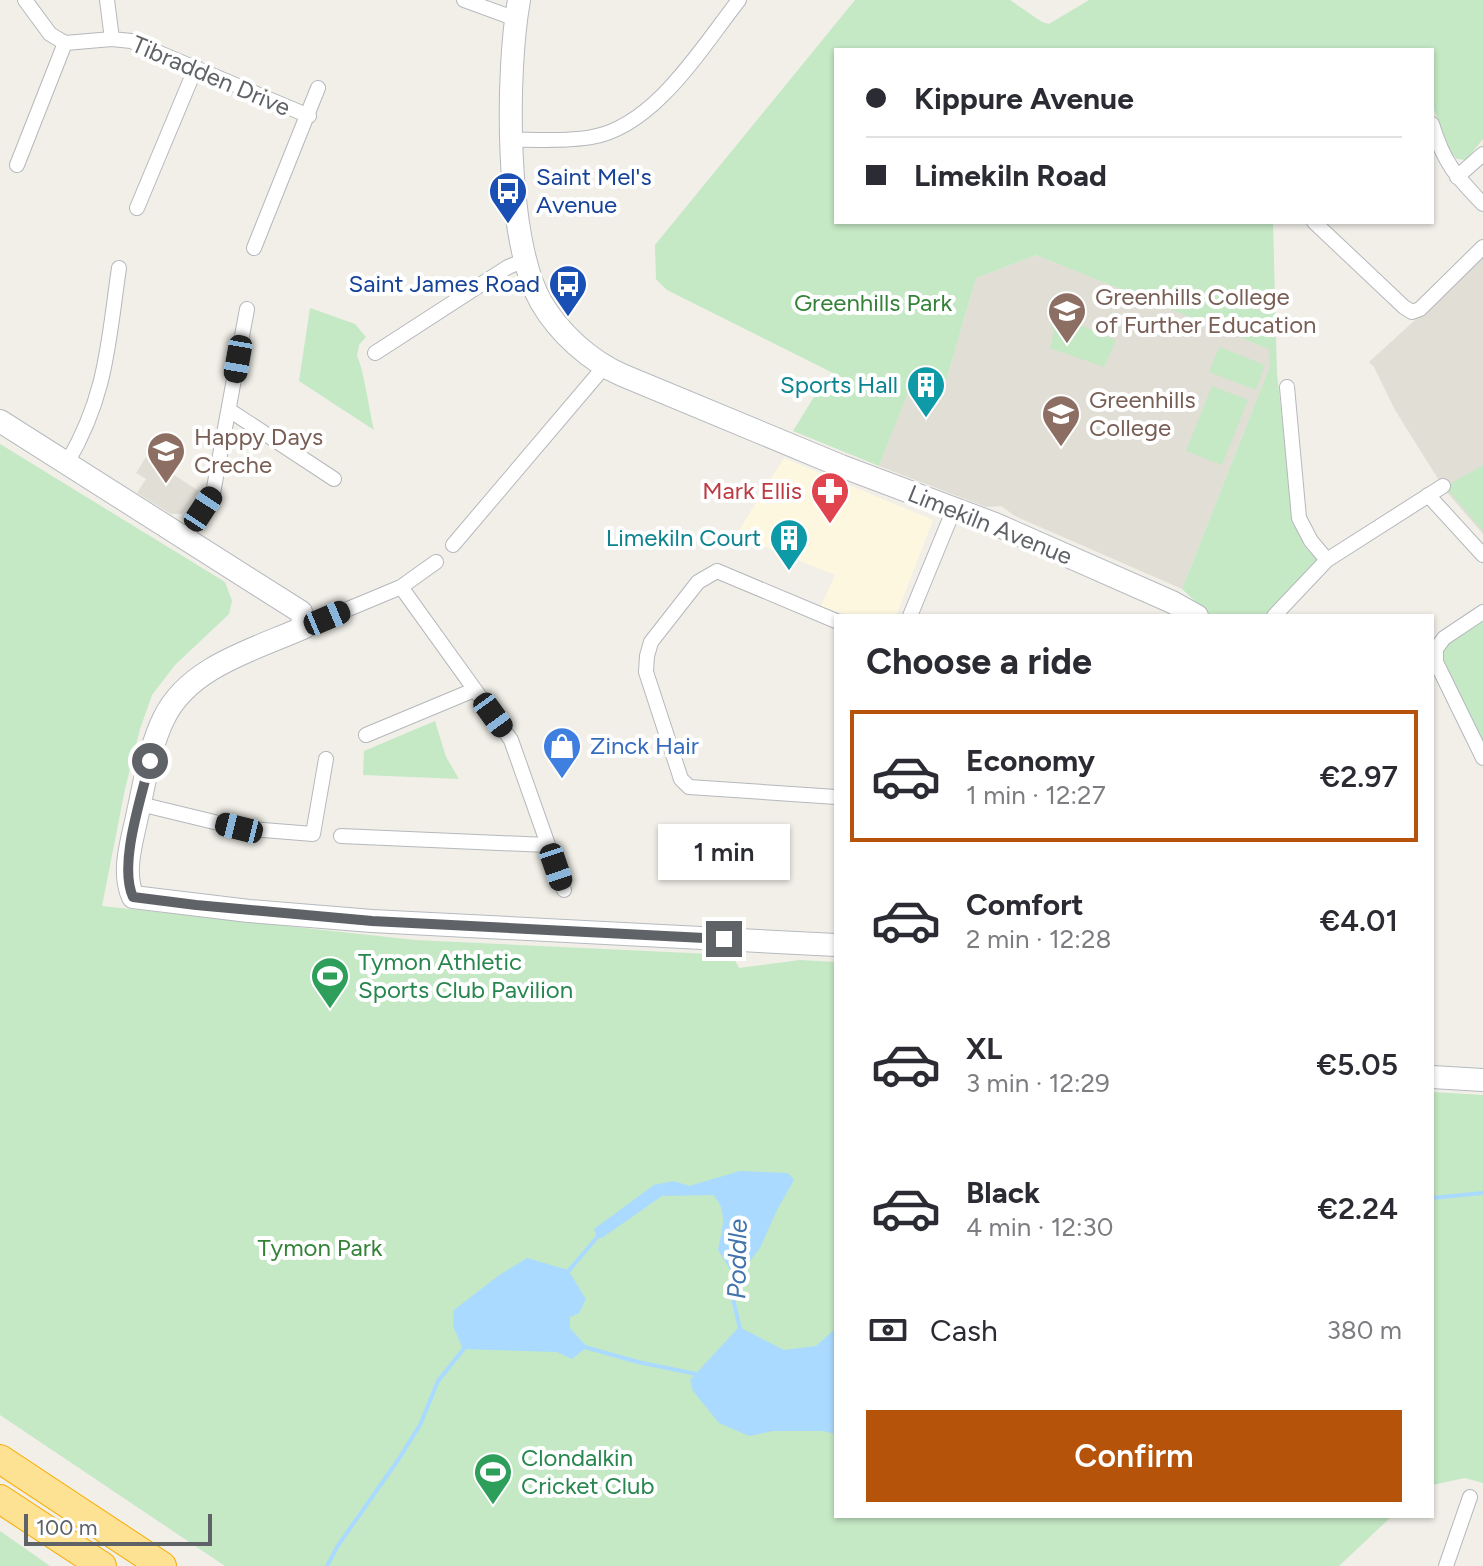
<!DOCTYPE html>
<meta charset="utf-8">
<style>
body{margin:0;font-family:Figtree,sans-serif;background:#f7f7f7;color:#2b2b33;height:100vh;display:flex;flex-direction:column;font-size:30px;white-space:nowrap}
*{box-sizing:border-box;margin:0}
p{font-size:26px;color:#7c7c81}
.icon{flex:none;width:44px;height:44px;fill:none;stroke:currentColor;stroke-width:2;stroke-linecap:round;stroke-linejoin:round}
.map{position:relative;flex:1;overflow:hidden}
.drawer{position:absolute;left:834px;top:614px;width:600px;height:904px;display:flex;flex-direction:column;background:#fff;border-radius:0px;box-shadow:0 2px 6px #0004}
.drawer>*{flex:none}
.banner{position:absolute;left:834px;top:48px;width:600px;height:176px;border-radius:0px;box-shadow:0 2px 6px #0004;display:grid;align-content:center;height:176px;padding:0 32px;background:#fff}
.scale{position:absolute;left:24px;bottom:20px;width:188px;box-sizing:border-box;padding-left:8px;border:4px solid #5f6368;border-top:0;font-size:22px;line-height:28px;white-space:nowrap;color:#5f6368;-webkit-text-stroke:6px #fff;paint-order:stroke}
.end{position:absolute;width:36px;height:36px;margin:-18px;border:10px solid #5f6368;background:#fff;box-shadow:0 0 0 4px #fff}
.from{border-radius:50%}
.bubble{position:absolute;height:56px;border-radius:0px;background:#fff;box-shadow:0 2px 6px #0004;font-size:26px;font-weight:600;line-height:56px;text-align:center}
.car{position:absolute;width:24px;height:48px;margin:-24px -12px;border-radius:10px;box-shadow:0 0 6px 2px #0007;background:linear-gradient(#222 24%,#8ab4d8 0 40%,#222 0 76%,#8ab4d8 0 86%,#222 0)}
.banner b{display:flex;align-items:center;gap:28px;height:76px;font-size:30px}
.banner b+b{border-top:2px solid #e1e1e2}
.banner i{width:20px;height:20px;background:#2b2b33}
ul{padding:0;list-style:none}
li{display:flex;align-items:center;gap:24px;height:132px;margin:0 16px 12px;padding:0 16px;border:4px solid transparent;border-radius:0px}
li div{flex:1}
li b{display:block;font-size:30px}
li em{font-style:normal;font-weight:600}
li.active{border-color:#b45309}
li>.icon{width:72px;height:72px;stroke-width:1.5}
h2{padding:0 32px;font-size:36px;line-height:96px}
.pay{display:flex;align-items:center;gap:20px;height:88px;padding:0 32px;font-size:30px}
.pay p{margin-inline-start:auto}
.button{display:flex;gap:16px;margin-top:auto;padding:16px 32px}
.button a{flex:1;height:92px;border-radius:0px;background:#b45309;color:#fff;font-size:32px;font-weight:600;line-height:92px;text-align:center}
.map>svg:first-child{display:block}
.commercial{fill:#fef7e0}
.education{fill:#e1ded6}
.green{fill:#c5e8c5}
.water{fill:#aadaff}
.lines{fill:none;stroke-linecap:round;stroke-linejoin:round}
.stream{stroke:#aadaff;stroke-width:4}
.street-casing{stroke:#b5b8bc;stroke-width:16}
.secondary-casing{stroke:#b6babf;stroke-width:24}
.highway-casing{stroke:#f9ab00;stroke-width:30}
.street{stroke:#fff;stroke-width:14}
.secondary{stroke:#fff;stroke-width:22}
.highway{stroke:#fde293;stroke-width:28}
.route{stroke:#5f6368;stroke-width:10}
.labels{text-anchor:middle;stroke-width:8;stroke-linejoin:round;paint-order:stroke}
.street-label{font-size:24px;fill:#5f6368;stroke:#fff}
.transit-label{font-size:24px;fill:#164399;stroke:#fff;text-anchor:start}
.education-label{font-size:24px;fill:#785e54;stroke:#fff;text-anchor:start}
.park-label{font-size:24px;fill:#348238;stroke:#fff}
.culture-label{font-size:24px;fill:#0d838f;stroke:#fff;text-anchor:end}
.health-label{font-size:24px;fill:#be3a42;stroke:#fff;text-anchor:end}
.shop-label{font-size:24px;fill:#366cbe;stroke:#fff;text-anchor:start}
.leisure-label{font-size:24px;fill:#27864d;stroke:#fff;text-anchor:start}
.water-label{font-size:26px;font-style:italic;fill:#4174aa;stroke:#fff}
</style>
<div class="map">
<svg width="1483" height="1566" viewBox="0 0 1483 1566">
<rect width="100%" height="100%" fill="#f1efe8"/>
<path class="commercial" d="M784,458L933,520L896,616H849L821,606L835,575L736,535Z"/>
<path class="education" d="M1036,255L1270,349V366L1182,589L1015,516L1001,506L986,507L879,466L917,369L946,381L976,278Z
M1483,258V534L1445,490L1395,410L1374,367L1369,362Z
M146,457L199,491L182,514H171L137,493L146,479L136,473Z"/>
<path class="green" d="M855,0H1010L1042,22L1049,24L1089,0H1483V139L1466,160L1457,159L1450,153L1432,104V50H836V222H1273L1277,374L1294,520L1305,547L1318,561L1266,616H1211L1182,589L1270,366L1269,349L1036,255L976,278L946,381L917,370L879,466L793,431L817,392L834,396L844,388L843,378L667,290L656,279L655,245Z
M310,308L355,324L366,337L359,345L357,356C363,366 370,414 374,430L299,381Z
M1052,313L1116,340L1104,367L1050,348L1054,331L1049,321Z
M1219,347L1265,365L1256,390L1209,372Z
M1212,386L1248,400L1222,465L1186,451Z
M0,444L225,582L232,601L229,614L175,665L152,695L140,729L125,789L102,906L415,940L732,955L739,968L800,960L836,962V1516H1392L1339,1566H225L0,1415Z
M1483,465V531L1445,487Z
M1483,620V747L1441,663C1441,640 1466,631 1483,620Z
M435,721L446,757L459,779L363,775L364,751Z
M1432,1092L1483,1095V1483L1465,1478L1432,1485Z
M0,1531L50,1566H0Z"/>
<path class="water" d="M740,1171L788,1173L794,1180L777,1210L760,1248L736,1279L718,1250C722,1228 729,1212 713,1195L662,1196L602,1238L597,1237L594,1229L654,1185L674,1181L689,1186Z
M527,1258L568,1270L586,1299L579,1313L570,1317V1328L587,1347L572,1359L557,1352L463,1349L453,1326L454,1310L498,1276Z
M739,1327L784,1350L816,1346L836,1328V1434L823,1431H773L749,1436L719,1423L693,1391L690,1380Z"/>
<g class="lines">
<path class="stream" d="M1432,1198L1483,1193
M566,1274L599,1235
M736,1276L731,1290L740,1329
M581,1346L638,1362L701,1375
M327,1566L337,1547L398,1460L420,1425L438,1381L466,1346"/>
<defs>
<path id="street" d="M25,0L50,34L65,43
M107,0L112,39
M464,0L516,19
M65,43L112,39L131,41L309,116
M1432,124C1444,163 1455,175 1483,204
M511,140C537,139 566,142 592,137C655,126 702,47 739,0
M17,165L65,43
M1457,177L1483,154
M137,208L196,67
M1314,222L1404,307L1412,312L1420,309L1483,247
M254,248L318,88
M375,353L508,267L525,260
M1287,387L1299,518L1311,541L1327,560
M229,410L334,479
M67,463C107,395 108,343 119,268
M1428,495L1483,555
M185,538L213,493L247,309
M453,545L604,367
M401,587L511,740L564,890
M1483,612L1444,638L1436,649V662L1483,758
M910,616L954,509
M1274,616L1327,560L1443,486
M836,621L717,571L698,582L651,642L647,656L646,672L681,779L689,787L836,797
M305,627L401,587L436,562
M366,735L474,690
M140,804L239,828L313,834L326,759
M341,836L547,845
M1446,1566L1470,1497"/>
<path id="secondary" d="M519,0C506,72 505,239 541,302C559,333 590,361 622,375L841,466L995,524L1172,602L1197,616
M0,421L301,612L305,627C256,649 189,666 164,718C150,746 145,781 138,812C133,838 121,871 133,897L249,911L372,921L836,945
M1432,1077L1483,1080"/>
<path id="highway" d="M0,1459L162,1566
M0,1499L102,1566"/>
</defs>
<use href="#street" class="street-casing"/>
<use href="#secondary" class="secondary-casing"/>
<use href="#highway" class="highway-casing"/>
<use href="#street" class="street"/>
<use href="#secondary" class="secondary"/>
<use href="#highway" class="highway"/>
</g>
<g class="lines">
<path class="route" d="M150,761C142,796 118,864 133,897L196,905L372,921L724,939"/>
</g>
<defs>
<symbol id="bus-pin" viewBox="-11 -11 22 30"><path d="M0 17L-7.5 6A9.5 9.5 0 1 1 7.5 6Z" fill="#1a4fb4" stroke="#fff"/><path d="M-5-6H5V4H4V6H2V4H-2V6H-4V4H-5ZM-3.5-4V0h7V-4ZM-3.5 1.2v1.5H-2V1.2ZM2 1.2v1.5H3.5V1.2Z" fill="#fff"/></symbol>
<symbol id="university-pin" viewBox="-11 -11 22 30"><path d="M0 17L-7.5 6A9.5 9.5 0 1 1 7.5 6Z" fill="#8d6e63" stroke="#fff"/><path d="M0-5L7-2L0 1L-7-2ZM-4 1L0 2.5L4 1V4Q0 6-4 4Z" fill="#fff"/></symbol>
<symbol id="building-pin" viewBox="-11 -11 22 30"><path d="M0 17L-7.5 6A9.5 9.5 0 1 1 7.5 6Z" fill="#0f9aa8" stroke="#fff"/><path d="M-4-6H4V6H1V3H-1V6H-4ZM-2.5-4.3h1.7v1.8h-1.7ZM.8-4.3h1.7v1.8H.8ZM-2.5-1h1.7V.8h-1.7ZM.8-1h1.7V.8H.8Z" fill="#fff"/></symbol>
<symbol id="school-pin" viewBox="-11 -11 22 30"><path d="M0 17L-7.5 6A9.5 9.5 0 1 1 7.5 6Z" fill="#8d6e63" stroke="#fff"/><path d="M0-5L7-2L0 1L-7-2ZM-4 1L0 2.5L4 1V4Q0 6-4 4Z" fill="#fff"/></symbol>
<symbol id="pharmacy-pin" viewBox="-11 -11 22 30"><path d="M0 17L-7.5 6A9.5 9.5 0 1 1 7.5 6Z" fill="#e0444e" stroke="#fff"/><path d="M-2-6h4v4h4v4h-4v4h-4v-4h-4v-4h4Z" fill="#fff"/></symbol>
<symbol id="shop-pin" viewBox="-11 -11 22 30"><path d="M0 17L-7.5 6A9.5 9.5 0 1 1 7.5 6Z" fill="#3f7fe0" stroke="#fff"/><path d="M-5-2.5h2.3a2.7 3.5 0 0 1 5.4 0H5L5.5 6h-11ZM-1.5-2.5h3a1.5 2.3 0 0 0-3 0Z" fill="#fff"/></symbol>
<symbol id="stadium-pin" viewBox="-11 -11 22 30"><path d="M0 17L-7.5 6A9.5 9.5 0 1 1 7.5 6Z" fill="#2e9e5b" stroke="#fff"/><path d="M0-5a6.5 5 0 1 0 0 10a6.5 5 0 1 0 0-10ZM-3.5-1.8h7v3.6h-7Z" fill="#fff"/></symbol>
</defs>
<g fill-rule="evenodd">
<use href="#bus-pin" x="486" y="169" width="44" height="60"/>
<use href="#bus-pin" x="546" y="262" width="44" height="60"/>
<use href="#university-pin" x="1045" y="289" width="44" height="60"/>
<use href="#building-pin" x="904" y="363" width="44" height="60"/>
<use href="#school-pin" x="1039" y="392" width="44" height="60"/>
<use href="#school-pin" x="144" y="429" width="44" height="60"/>
<use href="#pharmacy-pin" x="808" y="469" width="44" height="60"/>
<use href="#building-pin" x="767" y="516" width="44" height="60"/>
<use href="#shop-pin" x="540" y="724" width="44" height="60"/>
<use href="#stadium-pin" x="308" y="954" width="44" height="60"/>
<use href="#stadium-pin" x="471" y="1450" width="44" height="60"/>
</g>
<g class="labels">
<g class="street-label">
<text transform="translate(211 76) rotate(23)" y="8">Tibradden Drive</text>
<text transform="translate(990 525) rotate(22)" y="8">Limekiln Avenue</text>
</g>
<g class="transit-label">
<text x="536" y="185">Saint Mel's<tspan x="536" dy="28">Avenue</tspan></text>
<text x="540" y="292" text-anchor="end">Saint James Road</text>
</g>
<g class="education-label">
<text x="1095" y="305">Greenhills College<tspan x="1095" dy="28">of Further Education</tspan></text>
<text x="1089" y="408">Greenhills<tspan x="1089" dy="28">College</tspan></text>
<text x="194" y="445">Happy Days<tspan x="194" dy="28">Creche</tspan></text>
</g>
<g class="park-label">
<text x="873" y="311">Greenhills Park</text>
<text x="320" y="1256">Tymon Park</text>
</g>
<g class="culture-label">
<text x="898" y="393">Sports Hall</text>
<text x="761" y="546">Limekiln Court</text>
</g>
<g class="health-label">
<text x="802" y="499">Mark Ellis</text>
</g>
<g class="shop-label">
<text x="590" y="754">Zinck Hair</text>
</g>
<g class="leisure-label">
<text x="358" y="970">Tymon Athletic<tspan x="358" dy="28">Sports Club Pavilion</tspan></text>
<text x="521" y="1466">Clondalkin<tspan x="521" dy="28">Cricket Club</tspan></text>
</g>
<g class="water-label">
<text transform="translate(737 1259) rotate(-89)" y="9">Poddle</text>
</g>
</g>
</svg>
<div class="scale">100 m</div>
<i class="end from" style="left:150px;top:761px"></i>
<i class="end" style="left:724px;top:939px"></i>
<div class="bubble" style="left:658px;top:824px;width:132px">1 min</div>
<i class="car" style="left:238px;top:359px;rotate:190deg"></i>
<i class="car" style="left:203px;top:509px;rotate:33deg"></i>
<i class="car" style="left:327px;top:618px;rotate:67deg"></i>
<i class="car" style="left:493px;top:715px;rotate:144deg"></i>
<i class="car" style="left:239px;top:828px;rotate:284deg"></i>
<i class="car" style="left:556px;top:867px;rotate:161deg"></i>
<div class="banner">
<b><i class="from"></i>Kippure Avenue</b>
<b><i></i>Limekiln Road</b>
</div>
<section class="drawer">
<h2>Choose a ride</h2>
<ul>
<li class="active"><svg class="icon" aria-label="car" viewBox="0 0 24 24"><path d="M5 17H2v-5l4-1 3-4h7l3 4 3 1v5h-3M9 17h6M6 11h13"/><circle cx="7" cy="17" r="2"/><circle cx="17" cy="17" r="2"/></svg><div><b>Economy</b><p>1 min · 12:27</p></div><em>€2.97</em></li>
<li><svg class="icon" aria-label="car" viewBox="0 0 24 24"><path d="M5 17H2v-5l4-1 3-4h7l3 4 3 1v5h-3M9 17h6M6 11h13"/><circle cx="7" cy="17" r="2"/><circle cx="17" cy="17" r="2"/></svg><div><b>Comfort</b><p>2 min · 12:28</p></div><em>€4.01</em></li>
<li><svg class="icon" aria-label="car" viewBox="0 0 24 24"><path d="M5 17H2v-5l4-1 3-4h7l3 4 3 1v5h-3M9 17h6M6 11h13"/><circle cx="7" cy="17" r="2"/><circle cx="17" cy="17" r="2"/></svg><div><b>XL</b><p>3 min · 12:29</p></div><em>€5.05</em></li>
<li><svg class="icon" aria-label="car" viewBox="0 0 24 24"><path d="M5 17H2v-5l4-1 3-4h7l3 4 3 1v5h-3M9 17h6M6 11h13"/><circle cx="7" cy="17" r="2"/><circle cx="17" cy="17" r="2"/></svg><div><b>Black</b><p>4 min · 12:30</p></div><em>€2.24</em></li>
</ul>
<div class="pay"><svg class="icon" aria-label="cash" viewBox="0 0 24 24"><path d="M3 7h18v10H3z"/><circle cx="12" cy="12" r="2"/></svg>Cash<p>380 m</p></div>
<div class="button"><a>Confirm</a></div>
</section>
</div>
